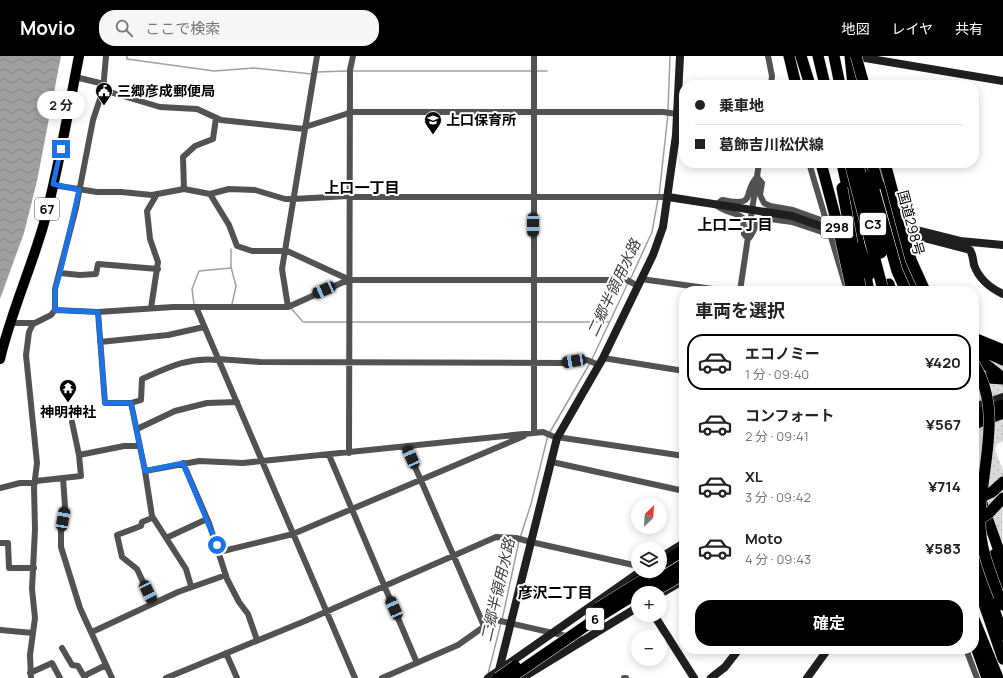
<!DOCTYPE html>
<html lang="ja">
<meta charset="utf-8">
<style>
body{margin:0;font-family:Manrope,"Noto Sans JP",sans-serif;background:#f6f6f6;color:#222;height:100vh;display:flex;flex-direction:column;font-size:15px;white-space:nowrap}
*{box-sizing:border-box;margin:0}
p{font-size:13px;color:#767676}
.icon{flex:none;width:22px;height:22px;fill:none;stroke:currentColor;stroke-width:2;stroke-linecap:round;stroke-linejoin:round}
.map{position:relative;flex:1;overflow:hidden}
.details{position:absolute;left:679px;top:230px;width:300px;height:368px;display:flex;flex-direction:column;background:#fff;border-radius:16px;box-shadow:0 2px 10px #0003}
.details>*{flex:none}
.hud{position:absolute;left:679px;top:24px;width:300px;height:88px;border-radius:16px;box-shadow:0 2px 10px #0003;display:grid;align-content:center;height:88px;padding:0 16px;background:#fff}
.needle{width:26px;rotate:25deg}
.tools{position:absolute;left:631px;top:442px;display:grid;gap:8px}
.tools a{display:grid;place-items:center;width:36px;height:36px;border-radius:50%;background:#fff;box-shadow:0 2px 10px #0003;font-size:20px}
.end{position:absolute;width:18px;height:18px;margin:-9px;border:5px solid #1a73e8;background:#fff;box-shadow:0 0 0 2px #fff}
.from{border-radius:50%}
.bubble{position:absolute;height:28px;border-radius:14px;background:#fff;box-shadow:0 2px 10px #0003;font-size:13px;font-weight:700;line-height:28px;text-align:center}
.car{position:absolute;width:12px;height:24px;margin:-12px -6px;border-radius:5px;box-shadow:0 0 3px 1px #0007;background:linear-gradient(#222 24%,#8ab4d8 0 40%,#222 0 76%,#8ab4d8 0 86%,#222 0)}
.hud b{display:flex;align-items:center;gap:14px;height:38px;font-size:15px}
.hud b+b{border-top:1px solid #e0e0e0}
.hud i{width:10px;height:10px;background:#222}
ul{padding:0;list-style:none}
li{display:flex;align-items:center;gap:12px;height:56px;margin:0 8px 6px;padding:0 8px;border:2px solid transparent;border-radius:16px}
li div{flex:1}
li b{display:block;font-size:15px}
li em{font-style:normal;font-weight:700}
li.on{border-color:#000}
li>.icon{width:36px;height:36px;stroke-width:1.5}
h2{padding:0 16px;font-size:18px;line-height:48px}
.button{display:flex;gap:8px;margin-top:auto;padding:8px 16px}
.button a{flex:1;height:46px;border-radius:16px;background:#000;color:#fff;font-size:16px;font-weight:700;line-height:46px;text-align:center}
header{display:flex;align-items:center;gap:24px;box-sizing:border-box;height:56px;padding:0 20px;background:#000;color:#fff}
header strong{font-size:19px}
nav{display:flex;gap:22px;margin-inline-start:auto;font-size:14px}
.search{width:280px;height:36px;background:#f6f6f6;display:flex;align-items:center;gap:10px;box-sizing:border-box;padding:0 14px;border-radius:16px;color:#767676;font-size:15px}
.map>svg:first-child{display:block}
.grass{fill:url(#grass-dots)}
.water{fill:url(#water-waves)}
.lines{fill:none;stroke-linecap:round;stroke-linejoin:round}
.stream{stroke:#a0a0a0;stroke-width:1.5}
.primary-casing{stroke:#dbdbdb;stroke-width:11}
.highway-casing{stroke:#dbdbdb;stroke-width:12}
.street{stroke:#525252;stroke-width:6}
.secondary{stroke:#1f1f1f;stroke-width:8}
.primary{stroke:#000;stroke-width:10}
.highway{stroke:#000;stroke-width:11}
.highway-bridge-casing{stroke:#dbdbdb;stroke-width:12;stroke-linecap:butt}
.highway-bridge{stroke:#000;stroke-width:11}
.route{stroke:#1a73e8;stroke-width:5}
.labels{text-anchor:middle;stroke-width:4;stroke-linejoin:round;paint-order:stroke}
.shield{fill:#fff;stroke:#4c4c4c;stroke-width:1}
.shield-label{font-size:13px;font-weight:bold;fill:#000}
.poi-label{font-size:14px;font-weight:bold;fill:#000;stroke:#fff;text-anchor:start}
.street-label{font-size:14px;fill:#000;stroke:#fff}
.neighbourhood-label{font-size:15px;font-weight:bold;fill:#000;stroke:#fff}
.water-label{font-size:15px;font-style:italic;fill:#414141;stroke:#fff}
</style>
<header>
<strong>Movio</strong>
<div class="search"><svg class="icon" aria-label="search" viewBox="0 0 24 24"><circle cx="10" cy="10" r="6"/><path d="M15 15l6 6"/></svg>ここで検索</div>
<nav><a>地図</a><a>レイヤ</a><a>共有</a></nav>
</header>
<div class="map">
<svg width="1003" height="622" viewBox="0 0 1003 622">
<defs>
<pattern id="grass-dots" width="8" height="8" patternUnits="userSpaceOnUse"><rect width="8" height="8" fill="#d9d9d9"/><path d="M2 2h.1M6 6h.1" fill="none" stroke="#b8b8b8" stroke-width="1.8" stroke-linecap="round"/></pattern>
<pattern id="water-waves" width="16" height="10" patternUnits="userSpaceOnUse"><rect width="16" height="10" fill="#a0a0a0"/><path d="M0 5q4-4 8 0t8 0" fill="none" stroke="#888"/></pattern>
</defs>
<rect width="100%" height="100%" fill="#fff"/>
<path class="grass" d="M974,280L1003,290V385L997,388L995,394L1003,414L1002,495L974,412Z"/>
<path class="water" d="M0,0H61L37,125L24,177L0,243Z"/>
<g class="lines">
<path class="stream" d="M127,0V3L214,15L254,12L312,18
M351,15H531
M535,15H547
M317,16L347,15
M668,54L670,0
M659,140L668,58
M231,193V211L236,230L232,248
M630,224L652,176L658,143
M194,248L192,233L199,215L231,212
M291,252L303,266H347
M351,266H533
M537,266H609
M592,303L628,227
M550,376L590,307
M520,482L531,448L548,379
M502,564L519,485
M488,618L501,567"/>
<defs>
<path id="primary" d="M0,303C11,256 31,213 44,167C59,112 68,56 79,0"/>
<path id="highway" d="M789,0L796,29
M801,0L810,29
M818,0L825,29
M834,0L840,29
M850,0L853,29
M842,107L869,235
M866,107L870,120
M879,107L914,235
M889,228L891,235
M974,282L1003,294
M974,291L1003,304
M974,299L1003,322
M974,321L1003,323
M974,360L1003,349
M974,368L1003,357
M974,425L1003,506
M974,495L1003,579
M995,498L1003,531
M660,509L684,494
M974,519L1003,603
M634,527L651,515
M999,540L1003,549
M974,563L998,622
M974,585L987,622"/>
</defs>
<use href="#primary" class="primary-casing"/>
<use href="#highway" class="highway-casing"/>
<path class="street" d="M768,0L772,20L771,29
M75,21L104,28
M103,34L160,51L197,53L221,64L304,73
M349,56H663L684,59
M305,71L349,57
M809,107L845,228
M53,129L97,136H121L152,139L184,133L210,138L229,133L255,134L285,143H293
M184,133L183,101L195,90L213,83L216,62
M210,138L229,169L237,190L252,195H285
M349,141H668
M293,143L349,140
M825,163L821,164L793,154L770,150L764,147L760,139L762,127L757,121C741,138 759,151 722,144L716,149C724,157 734,155 743,162L744,178L748,183C755,177 754,166 763,162L792,166L825,177L829,176
M285,194L350,224
M60,217L80,219L96,218L98,208L158,213
M625,223L638,230
M641,223L727,235
M350,224H625
M740,235L759,107
M196,251L355,622
M288,251L282,213L317,0
M151,252L158,206L150,183L147,155L157,138
M55,254L98,256L173,251H288L348,224
M98,256L105,347H131L141,344L142,323C169,311 189,301 218,304
M9,267H34
M100,286L168,279L204,271
M603,302L684,315
M218,303L260,306L565,307L587,304L599,309
M131,347L145,415L152,460L186,513L191,530
M72,366L79,399
M137,373L175,355L207,347L237,346
M534,377V0
M557,381L684,400
M406,390L484,570
M349,397L350,14L353,0
M329,399L417,607
M552,406L684,435
M183,407L209,467L227,523L239,546L248,558L257,584
M145,415L199,405L243,407L262,405L543,376L557,382
M63,422L65,450L61,471V491L80,552L112,622
M36,425L81,420L79,399L124,390H140
M0,432L20,427H35
M152,462L142,466L141,470L117,479L122,501L137,513L153,547
M166,482L207,463
M0,487H8L9,512H34
M219,496L293,478L524,380
M657,515L669,518
M0,574L33,577
M92,576L178,536L226,519
M62,592L72,609L78,610L85,622
M966,593L977,622
M226,597L237,622
M30,617L52,607L60,622
M84,620L106,609
M31,622L30,599L35,562L32,533L35,473L34,431L37,407L26,299L29,276L33,268L51,259L55,254V233L76,152L93,64L103,34L106,0
M166,622L305,565L496,481L516,482L531,486L638,510
M382,622L458,589L489,567L496,564L584,584
M624,622H626"/>
<path class="secondary" d="M853,0L1003,25
M668,141L792,160L820,170
M912,173L960,185L1003,189
M909,181H920L970,194C973,199 973,204 974,209C979,223 990,232 1003,238
M974,351L1003,341
M660,502L684,487
M660,538L684,524
M654,559L694,622
M488,622L641,515
M497,622L557,382L603,302L653,199L663,171L676,79L680,0
M522,622L638,551
M711,622L725,611L739,593
M807,622L828,593"/>
<use href="#primary" class="primary"/>
<use href="#highway" class="highway"/>
<defs>
<path id="highway-bridge" d="M856,0L864,29
M821,107L837,167L852,235
M850,107L882,230
M872,107L878,128
M885,107L911,204L925,235
M859,113L881,197
M870,120L897,215L906,235
M842,132L861,235
M860,192L869,219
M974,308C1003,354 982,407 980,461C979,489 989,514 999,540
M977,443L992,436L1003,426
M975,466L989,457L1003,442
M651,537L684,518
M598,552L643,524
M498,622L515,610
M510,622L600,560L684,508"/>
</defs>
<use href="#highway-bridge" class="highway-bridge-casing"/>
<use href="#highway-bridge" class="highway-bridge"/>
</g>
<g class="lines">
<path class="route" d="M61,93L53,128L79,134L60,217L55,233V254L98,256L105,347H131L145,415L183,407L217,489"/>
</g>
<defs>
<symbol id="civic-pin" viewBox="-11 -11 22 30"><path d="M0 17L-7.5 6A9.5 9.5 0 1 1 7.5 6Z" fill="#000" stroke="#fff"/><path d="M-.6-6.5H3V-4.5H.6V-3L4-1V1h2V6H-6V1h2V-1L-.6-3ZM-1.2 2.5V6h2.4V2.5Z" fill="#fff"/></symbol>
<symbol id="school-pin" viewBox="-11 -11 22 30"><path d="M0 17L-7.5 6A9.5 9.5 0 1 1 7.5 6Z" fill="#000" stroke="#fff"/><path d="M0-5L7-2L0 1L-7-2ZM-4 1L0 2.5L4 1V4Q0 6-4 4Z" fill="#fff"/></symbol>
<symbol id="temple-pin" viewBox="-11 -11 22 30"><path d="M0 17L-7.5 6A9.5 9.5 0 1 1 7.5 6Z" fill="#000" stroke="#fff"/><path d="M0-6L5-2H3V0L6.5 2.5H4V6H1.5V3h-3V6H-4V2.5H-6.5L-3 0V-2H-5Z" fill="#fff"/></symbol>
</defs>
<g fill-rule="evenodd">
<use href="#civic-pin" x="94" y="25" width="20" height="27"/>
<use href="#school-pin" x="423" y="54" width="20" height="27"/>
<use href="#temple-pin" x="58" y="322" width="20" height="27"/>
</g>
<g class="labels">
<g class="shield">
<rect x="35" y="142" width="24" height="22" rx="3"/>
<rect x="860" y="157" width="26" height="22" rx="3"/>
<rect x="821" y="160" width="32" height="22" rx="3"/>
<rect x="586" y="552" width="18" height="22" rx="3"/>
</g>
<g class="shield-label">
<text x="47" y="158">67</text>
<text x="873" y="173">C3</text>
<text x="837" y="176">298</text>
<text x="595" y="568">6</text>
</g>
<g class="poi-label">
<text x="117" y="40">三郷彦成郵便局</text>
<text x="446" y="69">上口保育所</text>
<text x="68" y="361" text-anchor="middle">神明神社</text>
</g>
<g class="street-label">
<text transform="translate(911 167) rotate(75)" y="5">国道298号</text>
</g>
<g class="neighbourhood-label">
<text x="362" y="137">上口一丁目</text>
<text x="735" y="174">上口二丁目</text>
<text x="555" y="542">彦沢二丁目</text>
</g>
<g class="water-label">
<text transform="translate(614 232) rotate(-65)" y="5">二郷半領用水路</text>
<text transform="translate(498 534) rotate(-77)" y="5">二郷半領用水路</text>
</g>
</g>
</svg>
<div class="tools">
<a><svg class="needle" viewBox="-14 -14 28 28"><path d="M0-13l5 13h-10z" fill="#e53935"/><path d="M0 13l5-13h-10z" fill="#767676"/></svg></a>
<a><svg class="icon" aria-label="layers" viewBox="0 0 24 24"><path d="M12 4l9 5-9 5-9-5zM3 14l9 5 9-5"/></svg></a>
<a>+</a>
<a>−</a>
</div>
<i class="end from" style="left:217px;top:489px"></i>
<i class="end" style="left:61px;top:93px"></i>
<div class="bubble" style="left:37px;top:35px;width:48px">2 分</div>
<i class="car" style="left:533px;top:169px;rotate:180deg"></i>
<i class="car" style="left:324px;top:234px;rotate:246deg"></i>
<i class="car" style="left:574px;top:305px;rotate:260deg"></i>
<i class="car" style="left:411px;top:401px;rotate:336deg"></i>
<i class="car" style="left:63px;top:463px;rotate:10deg"></i>
<i class="car" style="left:148px;top:536px;rotate:154deg"></i>
<i class="car" style="left:394px;top:552px;rotate:336deg"></i>
<div class="hud">
<b><i class="from"></i>乗車地</b>
<b><i></i>葛飾吉川松伏線</b>
</div>
<section class="details">
<h2>車両を選択</h2>
<ul>
<li class="on"><svg class="icon" aria-label="car" viewBox="0 0 24 24"><path d="M5 17H2v-5l4-1 3-4h7l3 4 3 1v5h-3M9 17h6M6 11h13"/><circle cx="7" cy="17" r="2"/><circle cx="17" cy="17" r="2"/></svg><div><b>エコノミー</b><p>1 分 · 09:40</p></div><em>¥420</em></li>
<li><svg class="icon" aria-label="car" viewBox="0 0 24 24"><path d="M5 17H2v-5l4-1 3-4h7l3 4 3 1v5h-3M9 17h6M6 11h13"/><circle cx="7" cy="17" r="2"/><circle cx="17" cy="17" r="2"/></svg><div><b>コンフォート</b><p>2 分 · 09:41</p></div><em>¥567</em></li>
<li><svg class="icon" aria-label="car" viewBox="0 0 24 24"><path d="M5 17H2v-5l4-1 3-4h7l3 4 3 1v5h-3M9 17h6M6 11h13"/><circle cx="7" cy="17" r="2"/><circle cx="17" cy="17" r="2"/></svg><div><b>XL</b><p>3 分 · 09:42</p></div><em>¥714</em></li>
<li><svg class="icon" aria-label="car" viewBox="0 0 24 24"><path d="M5 17H2v-5l4-1 3-4h7l3 4 3 1v5h-3M9 17h6M6 11h13"/><circle cx="7" cy="17" r="2"/><circle cx="17" cy="17" r="2"/></svg><div><b>Moto</b><p>4 分 · 09:43</p></div><em>¥583</em></li>
</ul>
<div class="button"><a>確定</a></div>
</section>
</div>
